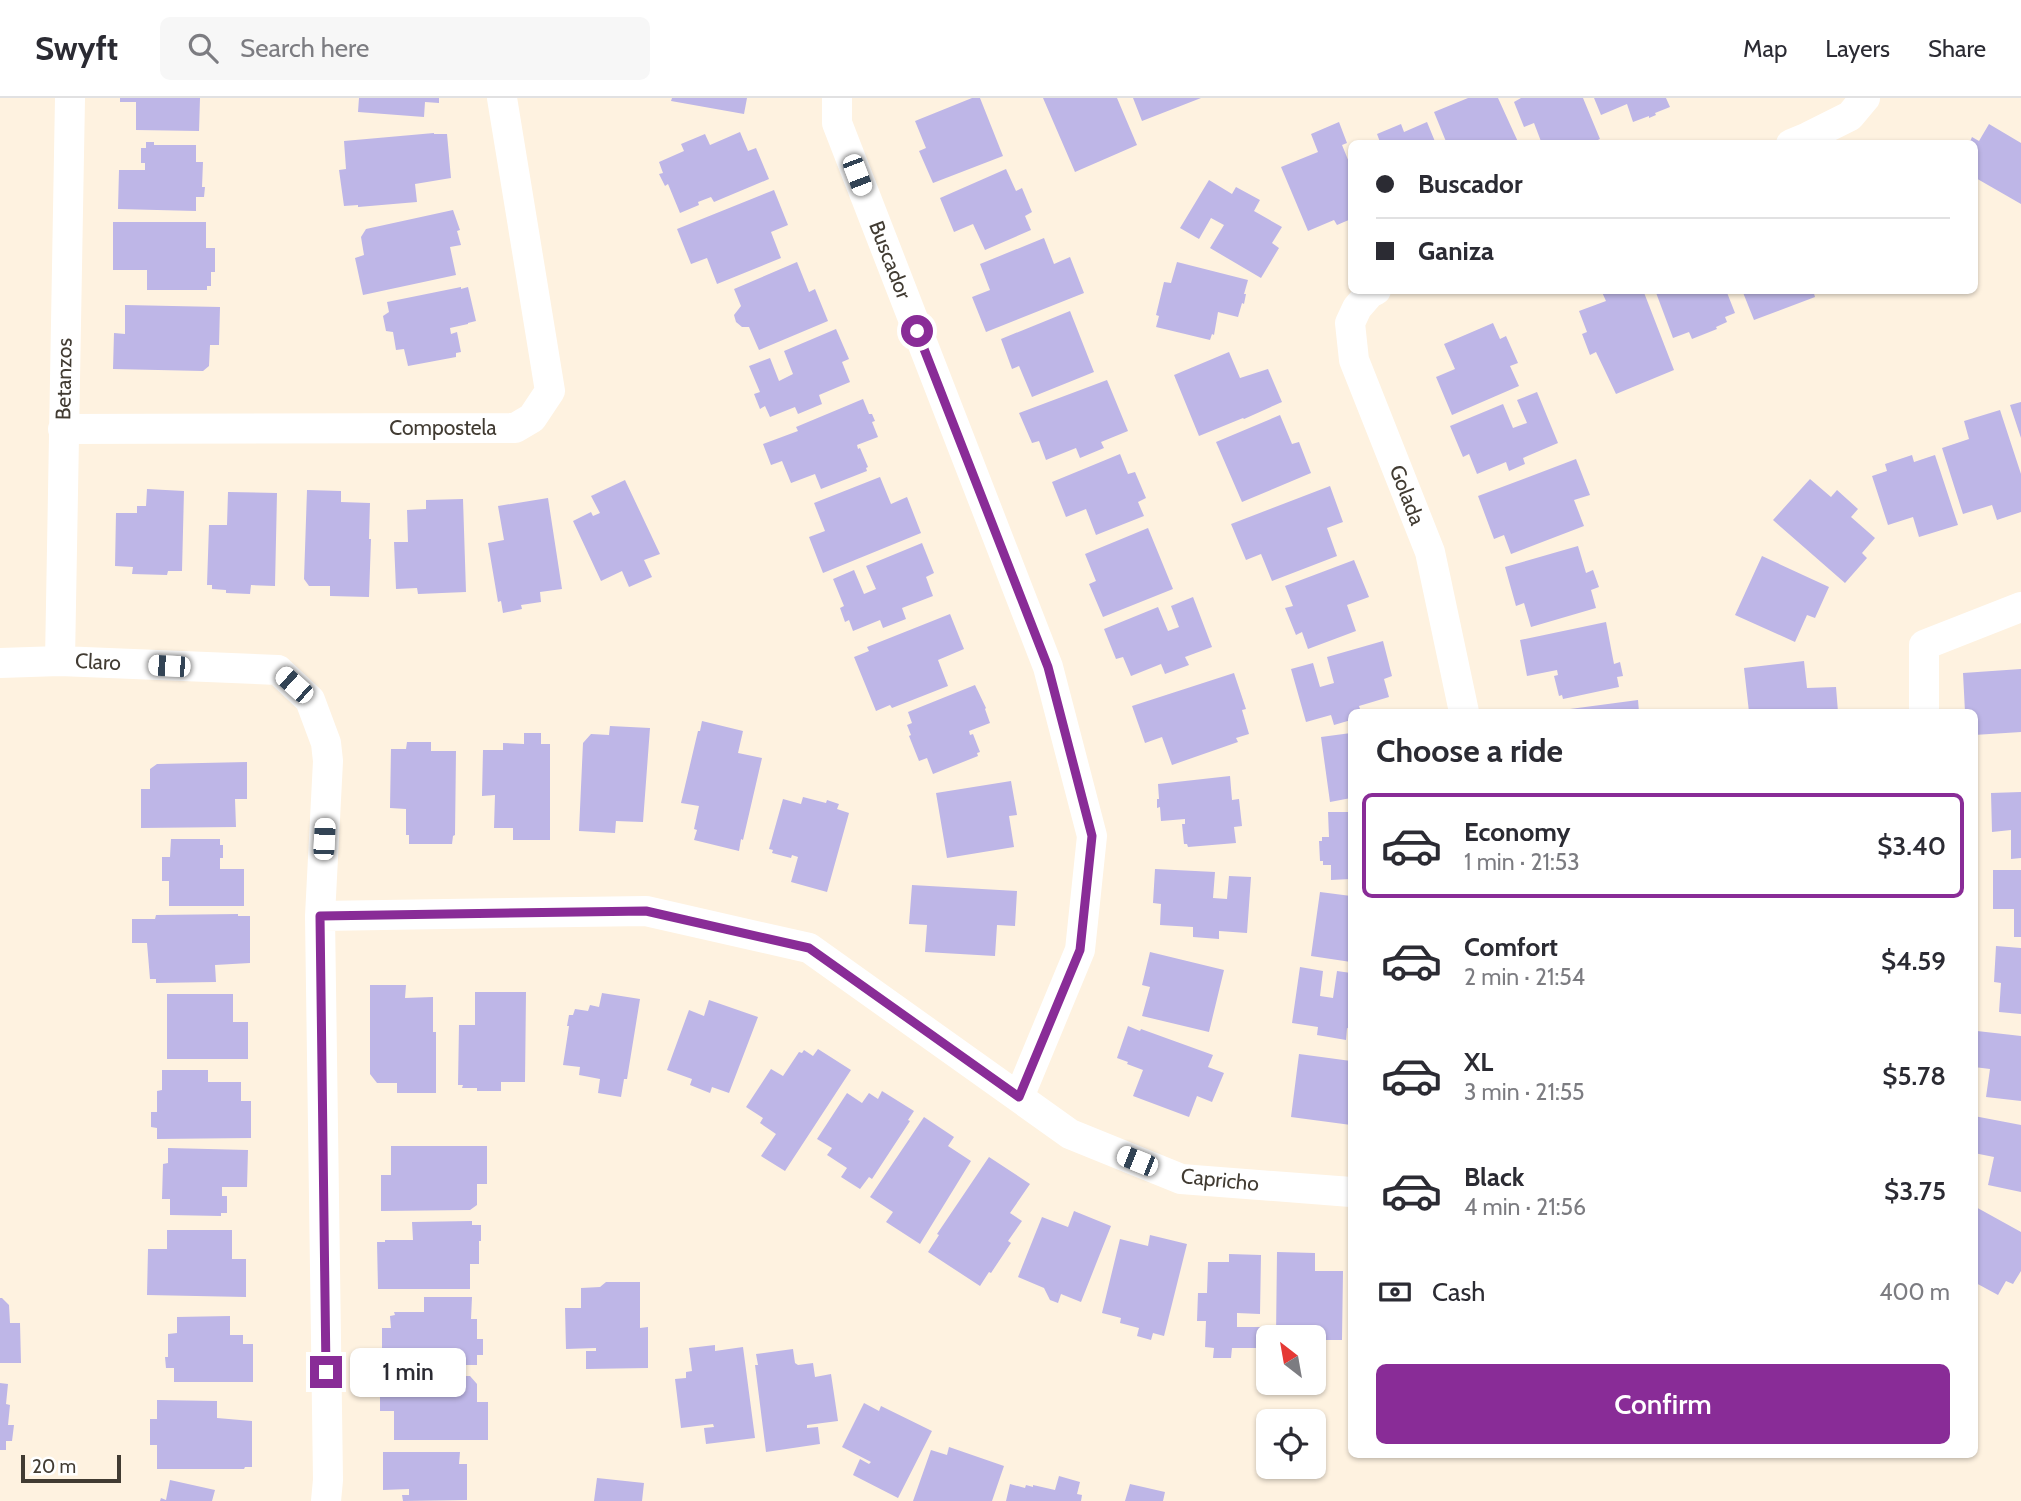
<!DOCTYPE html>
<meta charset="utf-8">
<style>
body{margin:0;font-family:Cabin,sans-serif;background:#f7f7f7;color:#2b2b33;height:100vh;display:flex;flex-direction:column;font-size:26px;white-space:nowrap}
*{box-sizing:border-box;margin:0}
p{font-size:23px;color:#7c7c81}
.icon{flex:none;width:38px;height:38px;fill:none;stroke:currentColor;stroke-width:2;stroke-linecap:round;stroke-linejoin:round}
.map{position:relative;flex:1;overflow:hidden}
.details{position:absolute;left:1348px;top:611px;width:630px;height:749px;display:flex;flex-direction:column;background:#fff;border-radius:10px;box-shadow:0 2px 5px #0004}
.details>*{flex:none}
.guide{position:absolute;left:1348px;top:42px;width:630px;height:154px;border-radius:10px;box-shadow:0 2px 5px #0004;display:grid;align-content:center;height:154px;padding:0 28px;background:#fff}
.needle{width:46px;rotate:329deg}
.buttons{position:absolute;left:1256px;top:1227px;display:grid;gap:14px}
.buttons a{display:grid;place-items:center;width:70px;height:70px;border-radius:10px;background:#fff;box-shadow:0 2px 5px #0004;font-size:35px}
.scale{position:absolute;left:21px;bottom:18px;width:100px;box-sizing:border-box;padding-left:7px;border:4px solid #413b32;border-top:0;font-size:19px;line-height:24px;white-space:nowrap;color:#413b32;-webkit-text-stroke:5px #fff;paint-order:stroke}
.end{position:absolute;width:32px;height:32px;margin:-16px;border:9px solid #892c97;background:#fff;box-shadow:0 0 0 4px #fff}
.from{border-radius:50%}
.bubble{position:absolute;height:49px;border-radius:10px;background:#fff;box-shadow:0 2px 5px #0004;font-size:23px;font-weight:600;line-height:49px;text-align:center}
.car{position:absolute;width:21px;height:42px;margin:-21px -10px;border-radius:9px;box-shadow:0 0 5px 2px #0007;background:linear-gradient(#fff 24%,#345 0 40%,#fff 0 76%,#345 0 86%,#fff 0)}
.guide b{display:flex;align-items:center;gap:24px;height:66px;font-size:26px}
.guide b+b{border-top:2px solid #e1e1e2}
.guide i{width:18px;height:18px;background:#2b2b33}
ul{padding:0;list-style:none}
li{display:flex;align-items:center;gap:21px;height:105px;margin:0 14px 10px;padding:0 14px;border:4px solid transparent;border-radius:10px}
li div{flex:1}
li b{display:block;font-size:26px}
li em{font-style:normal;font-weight:600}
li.current{border-color:#892c97}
li>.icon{width:63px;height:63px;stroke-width:1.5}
h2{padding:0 28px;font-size:32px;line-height:84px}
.pay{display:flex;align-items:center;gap:18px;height:77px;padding:0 28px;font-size:26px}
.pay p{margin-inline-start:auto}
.button{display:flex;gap:14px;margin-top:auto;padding:14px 28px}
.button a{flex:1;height:80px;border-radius:10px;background:#892c97;color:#fff;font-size:28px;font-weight:600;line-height:80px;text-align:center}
header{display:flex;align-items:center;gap:42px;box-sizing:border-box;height:98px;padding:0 35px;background:#fff;border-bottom:2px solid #e1e1e2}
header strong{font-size:33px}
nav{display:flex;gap:38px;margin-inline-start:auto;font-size:24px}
.search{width:490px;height:63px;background:#f7f7f7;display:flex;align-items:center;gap:18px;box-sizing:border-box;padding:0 24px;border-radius:10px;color:#7c7c81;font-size:26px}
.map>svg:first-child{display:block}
.building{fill:#beb6e7}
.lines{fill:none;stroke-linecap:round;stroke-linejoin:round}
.street{stroke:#fff;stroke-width:30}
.route{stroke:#892c97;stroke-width:9}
.labels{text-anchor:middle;stroke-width:6;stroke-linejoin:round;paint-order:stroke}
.street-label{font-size:21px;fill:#413b32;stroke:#fff}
</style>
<header>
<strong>Swyft</strong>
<div class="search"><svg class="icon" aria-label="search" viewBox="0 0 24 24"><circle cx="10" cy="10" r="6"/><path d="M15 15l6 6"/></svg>Search here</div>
<nav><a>Map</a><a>Layers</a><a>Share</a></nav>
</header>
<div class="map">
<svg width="2021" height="1403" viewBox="0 0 2021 1403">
<rect width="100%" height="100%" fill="#fef2e0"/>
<path class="building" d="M120,0H200L199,33L136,32V4H120Z
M359,0H439V5L425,4L424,19L358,14Z
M672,0H747L744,16L671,3Z
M972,0H980L1003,58L933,85L919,53L926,50L915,23Z
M1043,0H1117L1137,47L1075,74Z
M1133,0H1201L1142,23Z
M1468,0H1498L1519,46H1447L1434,14Z
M1521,0H1583L1600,41L1589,46H1542L1534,25L1524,29L1514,4Z
M1594,0H1666L1670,9L1655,15L1656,17L1649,20V18L1633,24L1627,6L1601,17Z
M1339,24L1347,45L1342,47L1351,69V121L1337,127L1334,122L1308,133L1281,69L1318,54L1311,36Z
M1427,24L1436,46H1376L1380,44L1377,36L1401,26L1404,34Z
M1989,26L2021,45V106L1974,79V46H1969L1972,39L1979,43Z
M740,34L748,53L756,50L769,81L714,104L711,99L698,104L699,107L680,115L668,86L665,88L659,76L663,75L659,64L684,53L681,46L705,36L710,47Z
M434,35V36H447L451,80L415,86L417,104L358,109V107L344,108L339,72L346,71L344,43Z
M146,44H154V47H196V64H203L202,89H205L204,99H196V113L118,111L119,72H145V65H141V50H146Z
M1006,71L1016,93L1022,90L1032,114L1025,118L1031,132L985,152L973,126L954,134L940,100Z
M1209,82L1232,96L1236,89L1260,102L1254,113L1282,129L1272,145L1279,150L1261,180L1210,150L1224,127L1211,120L1199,141L1180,130Z
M774,92L788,127L771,134L781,160L717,186L707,160L691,166L677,131Z
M453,112L460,132L457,133L461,147L450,149L456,177L363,197L355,160L364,157L361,139L366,131Z
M113,124H206V150H215V174H211V188H207V192H147V172H113Z
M1044,140L1054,166L1070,159L1084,195L986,234L972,199L990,192L980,166Z
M797,164L809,194L815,191L828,223L759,252L749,229H742L736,224L734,217L741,208L734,191Z
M1177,164L1248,182L1244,196H1246L1244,206L1242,205L1238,219L1218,214L1214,237L1212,236L1210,242L1156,229L1159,218L1156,217L1164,184L1171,185Z
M461,189V191L468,189L476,223L468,225V226L450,230L451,236L457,234L461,254L456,255V259L408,268L404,251L396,252L393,234L386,233L383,218L389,214L387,204Z
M1601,192H1643L1674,272L1616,296L1596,254L1590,257L1582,236L1587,234L1579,213L1606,203Z
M1655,192H1726L1735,215L1725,219L1727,224L1716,229L1717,231L1692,241L1689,234L1673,240Z
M1742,192H1813L1815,199L1754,222Z
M125,207L220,209L219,247H210L209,268L203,273L113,271L114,235L125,236Z
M1070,213L1094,274L1032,299L1019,268L1012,271L1001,241Z
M1493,225L1500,241L1506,238L1518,265L1510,268L1519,288L1452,317L1436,279L1455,271L1444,246Z
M836,231L849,261L842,264L850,284L819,297L822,306L798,316L795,309L770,319L765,308L760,311L754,296L760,294L749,268L770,260L779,283L793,276L784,253Z
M1229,254L1240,280L1268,271L1282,304L1244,321L1243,320L1199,338L1174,277Z
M1107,282L1128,333L1101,344L1104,350L1080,360L1076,350L1046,362L1039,343L1032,345L1019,315Z
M1537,294L1558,345L1523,360L1525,366L1509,373L1506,364L1477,376L1469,356L1463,359L1450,328L1503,306L1513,330L1527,325L1517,302Z
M863,301L869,316H872L875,323L872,324L878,339L857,347L858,351L860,350L868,369L866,370L867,373L821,391L815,376L791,385L782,363L771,367L763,346L798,333L796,329Z
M2021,304V340L2010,307Z
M2000,312L2021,376V414L1997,422L1992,407L1963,416L1942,350L1969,341L1964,323Z
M1280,317L1292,346L1299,344L1311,375L1242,404L1216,344Z
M1120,356L1128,376L1135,374L1146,400L1138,404L1144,418L1096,437L1086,411L1066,419L1052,384Z
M1912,357L1914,364L1935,357L1958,427L1919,439L1913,419L1888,427L1872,378L1887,373L1885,366Z
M1576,361L1590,397L1574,402L1584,428L1511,456L1504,437L1494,441L1478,398Z
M880,379L891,406L907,399L921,435L823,475L809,439L825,433L814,405Z
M1810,381L1831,399L1837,392L1858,411L1851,419L1875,440L1862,455L1867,460L1845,485L1773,422Z
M625,382L660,456L644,462L652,479L629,489L622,473L601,483L573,423L591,414L593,418L600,415L591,398Z
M1330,388L1343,424L1327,430L1337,458L1272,483L1261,456L1246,462L1231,426Z
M147,391L184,393L182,473H168L167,477L132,476L133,469L115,468L116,415H137V408H146Z
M307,392L341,393V404L370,405L369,441H371L369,499L330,498V488H309L304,481Z
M228,394L277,395L275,488L251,487L250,496L226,495V492L212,491V487H207L209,427H227Z
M548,400L562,491L540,494L541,504L521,507L522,511L503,515L501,503L498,504L488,445L504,442L498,408Z
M463,401L466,494L418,496L417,490L396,491L394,444H408L407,412L426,411V402Z
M1148,430L1173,491L1103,519L1089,486L1096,483L1085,456Z
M922,445L934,475L926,479L933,498L902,510L906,521L883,530L880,522L853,533L849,522L845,524L840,510L844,508L833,481L854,472L864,496L876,491L866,468Z
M1578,448L1586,475L1593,472L1599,489L1591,492L1596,510L1531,529L1524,505L1516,508L1505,469Z
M1762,458L1829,489L1815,520L1807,517L1795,544L1735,517Z
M1354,462L1369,499L1347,507L1356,533L1308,551L1302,534L1296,537L1285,510L1293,508L1285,488Z
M1193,499L1212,549L1185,559L1189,567L1165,576L1161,566L1131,578L1123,559L1116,561L1104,531L1158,509L1168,533L1179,529L1171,508Z
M950,516L964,551L938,562L948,588L892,610L890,607L876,613L854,559L869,553L867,549Z
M1606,524L1614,566L1620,564L1623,578L1617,579L1619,589L1563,601L1562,597L1559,598L1554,578L1558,577L1557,572L1527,578L1520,542Z
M1383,543L1392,578L1384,581L1389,599L1359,608L1361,614H1351V622L1334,627L1331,617L1306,624L1291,571L1313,565L1320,589L1334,585L1327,559Z
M1804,563L1807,590L1836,589L1838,614H1749L1744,570Z
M2021,571V634L1974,637V614H1965L1963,575Z
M1234,575L1246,611L1242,612L1249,636L1236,640L1238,644L1172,667L1162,639L1145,645L1132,608Z
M975,587L986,610L985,611L990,625L969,633L970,637L973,636L980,654L977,655L978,658L933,676L927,660L919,663L909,638L911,637L907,627L912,625L908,614Z
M1638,602L1639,614H1555V613Z
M702,623L743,633L738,655L762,660L743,742L741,741L739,753L694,742L697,732L694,731L699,708L681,705L698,633H700Z
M610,628L650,630L643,724L616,723L615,735L579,733L583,645L591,636L609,637Z
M524,635H541V646H550V742H513V730H494L495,697L482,698L483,652H503V645L524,646Z
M1351,635V700L1330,704L1321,639Z
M407,644H431V653H456L455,737L453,738L452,746H409V737H406V711L390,710L391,651H406Z
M247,664V701H235L236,729L141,730V691H150V671L157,666Z
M1230,678L1232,702L1239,701L1242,728L1234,729L1236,745L1188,749L1187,746H1184L1182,726H1185V721L1161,723L1160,709L1157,710V701H1159L1158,686Z
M1011,683L1017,717L1009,718L1014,749L947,760L936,695Z
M2021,694V760L2011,761V732L1992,734L1991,695Z
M803,699L826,705L827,702L839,706L837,711L849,715L827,794L791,784L798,759L792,757L791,760L772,755L773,752L769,751L783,701L801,706Z
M1328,714H1351V781L1331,782V767H1323V763H1320L1319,743H1322V739H1329Z
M171,741H220V747H223V760H220V771H244V808H169V783H162V759H170Z
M1155,771L1215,774L1213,800L1227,801L1229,778L1251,779L1247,835L1219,833V841L1193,839V829L1160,827L1161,806L1153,805Z
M1993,772H2021V839H2014V811H1993Z
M912,787L1017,793L1015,828L997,827L995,858L925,854L927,827L909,826Z
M1320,794L1351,798V864L1311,858Z
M238,816V818H250V865L215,867L216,884L156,885V881H150L147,845H132V821H155L156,817Z
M1996,848L2021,850V916L1999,914L2001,885L1994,884Z
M1150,854L1224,872L1209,934L1142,918L1150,889L1142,887Z
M1300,869L1323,873L1320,898L1333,900L1337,873L1351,875V931L1347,930L1346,942L1317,937L1318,929L1292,925Z
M370,887H406L405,900L433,899V934H436V995H397V985H377L370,976Z
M475,894H526L525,984H501V993H477V990H462L463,987H458L459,927H475Z
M602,895L640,901L627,981H624L621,999L598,995L600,981L579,977L580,969L563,967L569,928H567L569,917H573L575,911L588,913L590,907L599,909Z
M167,896H233V924H248V961H167Z
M709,902L758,919L729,995L712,989L710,995L690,987L692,981L667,972L689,912L704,918Z
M1128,928L1140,933L1141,931L1213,957L1208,969L1224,975L1212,1004L1197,998L1189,1019L1133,998L1143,972L1127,966L1128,964L1117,960Z
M1977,933L2021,938V1003L1986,999L1990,971L1974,969Z
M818,951L851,972L785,1073L761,1058L776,1036L760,1025L763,1020L746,1009L771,971L783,978L799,954L802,955L804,952L813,958Z
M1299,956L1351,963V1027L1291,1019Z
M162,972H208V984H241V1003H251V1040L157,1041V1030L151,1029V1014H157V993L162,992Z
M882,993L914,1013L908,1022L910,1023L872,1081L869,1079L860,1091L841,1079L847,1070L827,1057L832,1050L817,1041L847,995L862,1005L869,995L878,1001Z
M1974,1018L2021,1027V1094L1988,1087L1994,1059L1974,1055Z
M924,1019L954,1039L948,1048L971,1063L920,1146L886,1124L893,1114L870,1099Z
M391,1048H487V1086H477V1107L470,1112L381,1113V1077H391Z
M168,1050L248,1052L247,1089H222V1098H227V1115H221V1118L170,1117V1101H162L163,1066L168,1065Z
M989,1059L1030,1086L1010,1115L1022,1123L1008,1143L1011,1145L991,1175L989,1174L980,1188L928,1154L939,1137L937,1136Z
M1974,1108L2021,1134V1173L2013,1186L2006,1183L1998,1197L1974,1184Z
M1074,1113L1111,1128L1081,1204L1061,1196L1058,1205L1050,1202L1044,1190L1018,1179L1042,1119L1068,1129Z
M472,1123V1127H481V1143H479V1166H470V1191H378L377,1144H385V1142H413L412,1124Z
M167,1132H232V1161H246V1199L147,1197L148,1151H167Z
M1150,1137L1187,1146L1164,1238L1153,1235L1151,1242L1137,1238L1139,1230L1120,1225L1121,1220L1102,1215L1120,1141L1148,1148Z
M1277,1154L1315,1155V1173H1343L1342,1242H1314V1239H1276Z
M1229,1156L1261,1157L1260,1216L1237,1215V1229H1260V1250H1232L1231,1260H1213L1214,1250L1205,1249L1206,1223H1197L1198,1195H1207L1208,1164H1229Z
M606,1184H640V1230L648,1229V1270L586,1271V1253H596V1250L566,1251L565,1210H581V1190L600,1189Z
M424,1199H472L471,1221H477V1241H483V1257H477V1267H382V1230H391L390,1218L395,1217L394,1214H424Z
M0,1200H2L9,1207L10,1225H20L21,1265H0Z
M230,1218V1237H243V1246H253V1284H174V1270H166L165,1259H168V1236L177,1235V1219Z
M715,1247V1253L743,1249L755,1340L706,1346L704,1330L714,1329L713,1326L681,1330L675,1281L686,1280V1274L692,1273L689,1250Z
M793,1251L795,1265L798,1267L813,1265L815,1279L831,1276L838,1323L807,1327V1330L818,1329L820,1346L766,1354L755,1267H758L756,1256Z
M470,1278L477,1286V1304H488V1342H394V1313H380V1279Z
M0,1285L8,1286L6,1306L10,1307L8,1327H14L12,1343H6V1352H0Z
M157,1302L217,1303V1320L252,1323V1369H245L244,1371H157V1347H150V1321H157Z
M864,1305L879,1313L881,1308L932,1333L898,1400L853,1377L860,1361L869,1366L871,1364L842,1349Z
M949,1349L1004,1368L992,1403H913L931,1352L947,1357Z
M383,1354H460L459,1366H467V1402L403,1403L402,1397H409V1391L383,1392Z
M1059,1378L1080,1384L1077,1396L1082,1397L1081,1403H1006L1010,1386L1025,1390L1026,1387L1033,1389V1387L1055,1392Z
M597,1380L644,1385L642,1403H594Z
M170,1382L215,1392L212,1403H160L161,1400L166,1402Z
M1130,1386L1165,1394L1163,1403H1125Z"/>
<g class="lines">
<path class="street" d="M837,0V25L1048,569L1092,738L1080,852L1019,999
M1791,46L1808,39L1850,18L1865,0
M1376,192L1370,195L1357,210L1350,225L1354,262L1430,454L1464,614
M63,331L515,330L532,320L550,293L502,0
M60,563L70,0
M0,565L60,563L278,572L310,602L326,645L328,663L320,818L328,1382L326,1403
M1924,614V547L2021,509
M320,818L646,813L809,850L1070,1036L1181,1081L1351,1094"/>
</g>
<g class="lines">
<path class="route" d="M326,1274L320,818L646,813L809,850L1019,999L1080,852L1092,738L1048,569L917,233"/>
</g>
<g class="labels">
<g class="street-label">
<text transform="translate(890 162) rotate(69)" y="7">Buscador</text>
<text transform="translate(64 281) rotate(-89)" y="7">Betanzos</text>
<text x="443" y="337">Compostela</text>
<text transform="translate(1407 397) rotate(69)" y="7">Golada</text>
<text transform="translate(98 564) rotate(3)" y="7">Claro</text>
<text transform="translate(1220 1082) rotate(6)" y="7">Capricho</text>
</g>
</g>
</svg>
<div class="buttons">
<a><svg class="needle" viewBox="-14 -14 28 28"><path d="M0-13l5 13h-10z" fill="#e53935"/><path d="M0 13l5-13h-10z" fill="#7c7c81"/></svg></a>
<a><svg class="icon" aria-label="locate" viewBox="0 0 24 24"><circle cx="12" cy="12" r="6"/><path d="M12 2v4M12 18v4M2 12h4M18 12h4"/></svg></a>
</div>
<div class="scale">20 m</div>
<i class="end from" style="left:917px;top:233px"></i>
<i class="end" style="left:326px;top:1274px"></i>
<div class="bubble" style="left:350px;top:1250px;width:116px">1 min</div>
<i class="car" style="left:857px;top:77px;rotate:159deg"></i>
<i class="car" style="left:169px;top:568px;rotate:273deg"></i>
<i class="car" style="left:294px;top:587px;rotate:312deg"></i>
<i class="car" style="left:324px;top:741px;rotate:3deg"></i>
<i class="car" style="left:1137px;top:1063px;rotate:292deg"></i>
<div class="guide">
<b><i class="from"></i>Buscador</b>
<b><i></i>Ganiza</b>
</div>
<section class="details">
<h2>Choose a ride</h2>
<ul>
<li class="current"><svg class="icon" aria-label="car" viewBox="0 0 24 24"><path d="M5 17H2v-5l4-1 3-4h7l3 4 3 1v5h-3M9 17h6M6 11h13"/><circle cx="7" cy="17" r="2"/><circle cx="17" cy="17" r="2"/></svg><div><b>Economy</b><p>1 min · 21:53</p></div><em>$3.40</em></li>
<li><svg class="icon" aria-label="car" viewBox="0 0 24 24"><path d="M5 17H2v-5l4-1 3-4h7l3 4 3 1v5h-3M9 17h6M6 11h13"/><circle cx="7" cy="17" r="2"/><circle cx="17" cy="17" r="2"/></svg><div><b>Comfort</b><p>2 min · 21:54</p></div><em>$4.59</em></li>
<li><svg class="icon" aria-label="car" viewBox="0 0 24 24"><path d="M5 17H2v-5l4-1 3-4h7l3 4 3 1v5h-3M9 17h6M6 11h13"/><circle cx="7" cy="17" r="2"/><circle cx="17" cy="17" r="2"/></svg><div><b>XL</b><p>3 min · 21:55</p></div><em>$5.78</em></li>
<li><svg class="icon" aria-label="car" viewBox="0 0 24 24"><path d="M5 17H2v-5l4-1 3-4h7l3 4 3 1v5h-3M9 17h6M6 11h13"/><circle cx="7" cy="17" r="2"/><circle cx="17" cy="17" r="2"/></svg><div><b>Black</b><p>4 min · 21:56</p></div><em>$3.75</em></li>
</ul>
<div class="pay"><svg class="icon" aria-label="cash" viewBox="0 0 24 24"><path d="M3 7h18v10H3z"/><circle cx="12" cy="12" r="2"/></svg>Cash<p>400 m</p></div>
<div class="button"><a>Confirm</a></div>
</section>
</div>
